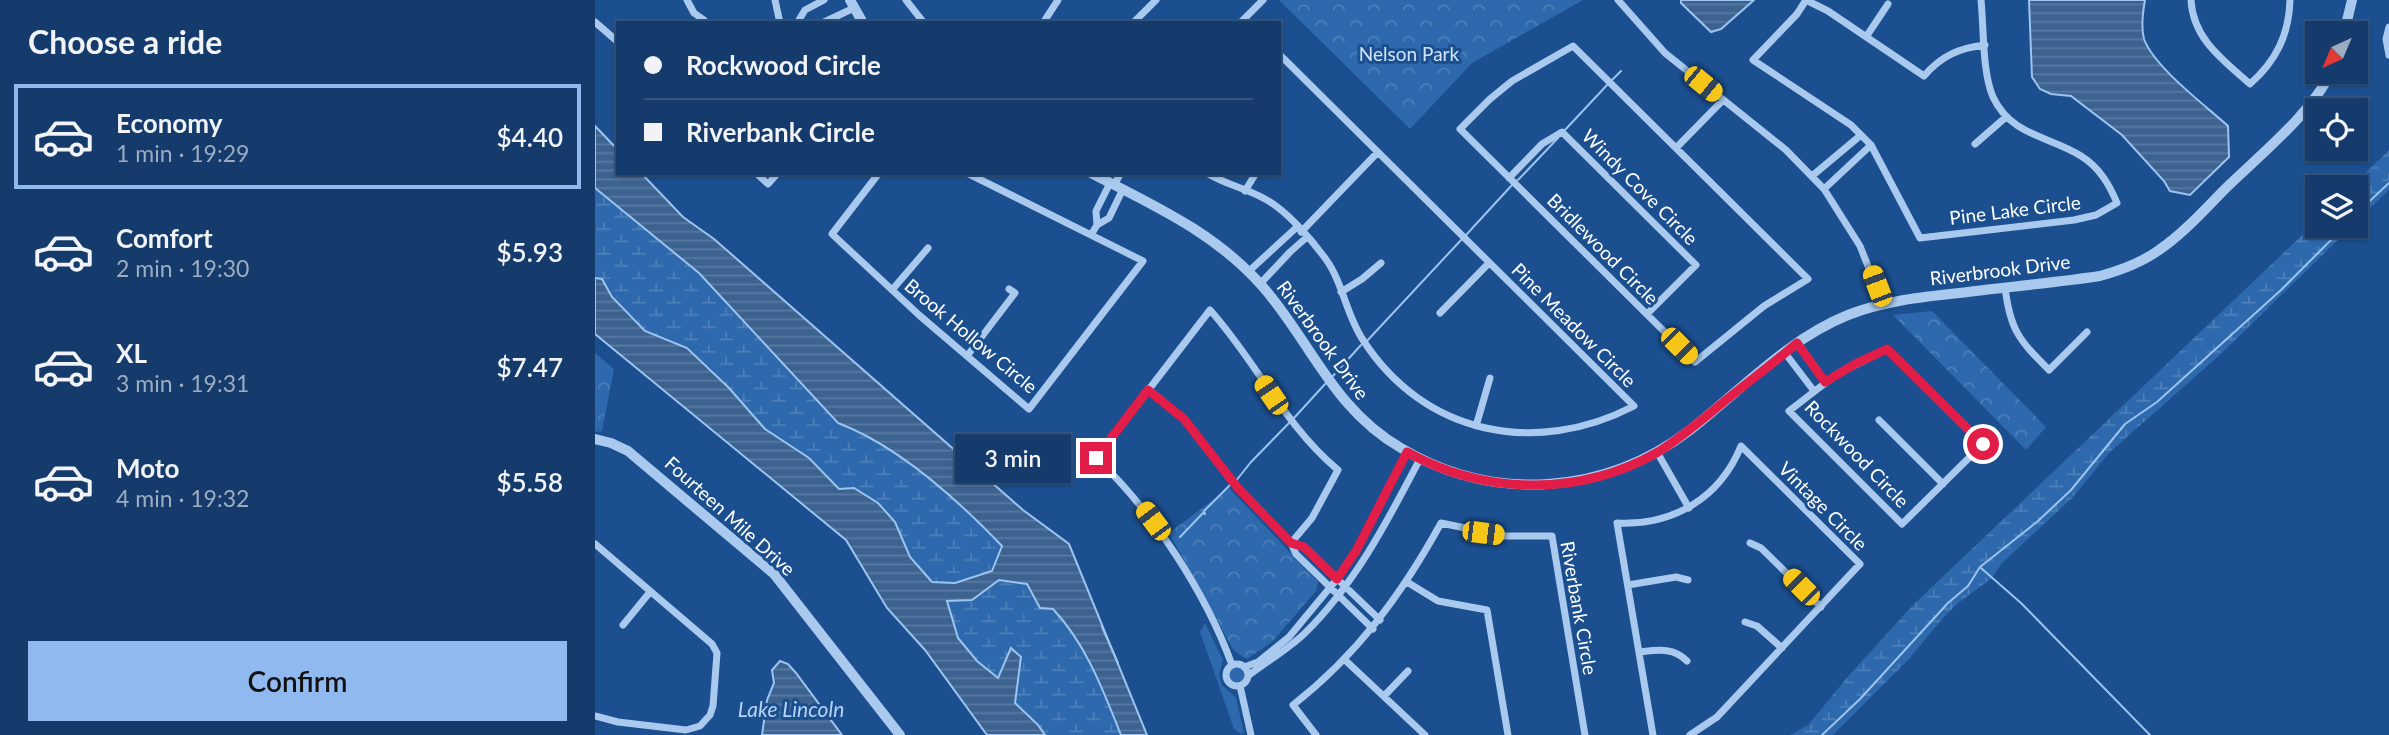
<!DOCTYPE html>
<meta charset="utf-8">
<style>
body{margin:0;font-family:Lato,sans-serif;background:#214673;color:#f1f3f6;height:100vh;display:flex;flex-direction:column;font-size:26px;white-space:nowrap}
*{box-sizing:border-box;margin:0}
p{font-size:23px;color:#9dadc1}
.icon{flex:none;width:38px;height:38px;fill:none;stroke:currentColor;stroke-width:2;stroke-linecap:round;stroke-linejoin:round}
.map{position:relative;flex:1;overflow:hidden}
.panel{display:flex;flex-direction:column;background:#143b6b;width:595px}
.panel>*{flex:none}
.banner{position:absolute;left:21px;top:21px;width:665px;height:154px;border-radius:0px;box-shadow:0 2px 5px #0004,0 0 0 2px #33557e;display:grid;align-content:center;height:154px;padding:0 28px;background:#143b6b}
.needle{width:46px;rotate:224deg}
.fabs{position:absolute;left:1710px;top:21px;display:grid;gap:14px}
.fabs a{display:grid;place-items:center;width:63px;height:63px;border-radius:0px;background:#143b6b;box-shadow:0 2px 5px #0004,0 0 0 2px #33557e;font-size:35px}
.end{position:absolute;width:32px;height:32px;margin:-16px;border:9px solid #e11d48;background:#fff;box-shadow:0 0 0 4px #fff}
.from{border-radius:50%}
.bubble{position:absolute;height:49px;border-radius:0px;background:#143b6b;box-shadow:0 2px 5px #0004,0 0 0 2px #33557e;font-size:23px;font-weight:600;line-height:49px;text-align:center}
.car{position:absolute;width:21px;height:42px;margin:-21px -10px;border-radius:9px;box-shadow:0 0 5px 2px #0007;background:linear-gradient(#f5c518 24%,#345 0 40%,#f5c518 0 76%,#345 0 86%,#f5c518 0)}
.banner b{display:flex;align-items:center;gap:24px;height:66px;font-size:26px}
.banner b+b{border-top:2px solid #33557e}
.banner i{width:18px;height:18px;background:#f1f3f6}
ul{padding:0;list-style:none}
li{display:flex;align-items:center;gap:21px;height:105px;margin:0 14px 10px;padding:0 14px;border:4px solid transparent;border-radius:0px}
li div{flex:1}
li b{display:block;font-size:26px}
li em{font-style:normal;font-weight:600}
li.on{border-color:#90b9f0}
li>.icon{width:63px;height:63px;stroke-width:1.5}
h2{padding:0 28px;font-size:32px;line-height:84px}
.cta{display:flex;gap:14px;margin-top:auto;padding:14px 28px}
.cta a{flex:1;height:80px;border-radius:0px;background:#90b9f0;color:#111;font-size:28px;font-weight:600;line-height:80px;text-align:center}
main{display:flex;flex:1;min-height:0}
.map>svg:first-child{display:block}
.grass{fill:#2e69ad}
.wetland{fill:url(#wetland-marsh)}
.park{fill:url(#park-crowns)}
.water{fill:url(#water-rules);stroke:#9cc4f0;stroke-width:2}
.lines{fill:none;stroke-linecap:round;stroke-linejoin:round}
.stream{stroke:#9cc4f0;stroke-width:2}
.minor{stroke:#a9c9ee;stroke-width:7}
.tertiary{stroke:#a9c9ee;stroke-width:10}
.route{stroke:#e11d48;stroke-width:9}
.labels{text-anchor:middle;stroke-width:6;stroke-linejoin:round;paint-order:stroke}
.park-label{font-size:19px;fill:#cfe3fa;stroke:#1b4f8f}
.street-label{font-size:19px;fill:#fff;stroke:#1b4f8f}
.water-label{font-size:21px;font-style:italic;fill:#b5d3f5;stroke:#1b4f8f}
</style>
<main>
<section class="panel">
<h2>Choose a ride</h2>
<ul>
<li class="on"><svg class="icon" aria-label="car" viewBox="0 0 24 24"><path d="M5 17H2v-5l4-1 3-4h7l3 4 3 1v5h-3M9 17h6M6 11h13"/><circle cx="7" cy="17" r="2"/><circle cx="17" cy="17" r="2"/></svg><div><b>Economy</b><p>1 min · 19:29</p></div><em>$4.40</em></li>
<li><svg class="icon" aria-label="car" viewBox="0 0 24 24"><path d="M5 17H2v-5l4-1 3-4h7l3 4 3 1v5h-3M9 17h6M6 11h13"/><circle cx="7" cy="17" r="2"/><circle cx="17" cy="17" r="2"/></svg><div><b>Comfort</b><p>2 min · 19:30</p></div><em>$5.93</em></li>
<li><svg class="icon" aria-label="car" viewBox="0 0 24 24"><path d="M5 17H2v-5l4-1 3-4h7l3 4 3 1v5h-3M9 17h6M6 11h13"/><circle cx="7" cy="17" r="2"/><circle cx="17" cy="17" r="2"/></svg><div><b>XL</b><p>3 min · 19:31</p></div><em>$7.47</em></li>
<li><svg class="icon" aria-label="car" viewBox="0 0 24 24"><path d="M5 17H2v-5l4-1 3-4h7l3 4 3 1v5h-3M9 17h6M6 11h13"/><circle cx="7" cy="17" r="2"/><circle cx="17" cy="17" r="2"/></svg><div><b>Moto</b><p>4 min · 19:32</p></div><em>$5.58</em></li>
</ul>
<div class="cta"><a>Confirm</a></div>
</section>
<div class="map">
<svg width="1794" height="735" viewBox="0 0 1794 735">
<defs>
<pattern id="wetland-marsh" width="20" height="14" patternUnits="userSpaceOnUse" patternTransform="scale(1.75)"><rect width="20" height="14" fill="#2e69ad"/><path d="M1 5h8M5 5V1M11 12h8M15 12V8" fill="none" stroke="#4d80b9"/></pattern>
<pattern id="park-crowns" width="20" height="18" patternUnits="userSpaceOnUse" patternTransform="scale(1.75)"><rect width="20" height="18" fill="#2e69ad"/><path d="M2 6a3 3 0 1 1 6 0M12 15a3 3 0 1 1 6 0" fill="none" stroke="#4d80b9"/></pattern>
<pattern id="water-rules" width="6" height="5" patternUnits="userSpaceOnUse" patternTransform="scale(1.75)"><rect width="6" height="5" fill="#3c6290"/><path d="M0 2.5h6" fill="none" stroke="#597aa1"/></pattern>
</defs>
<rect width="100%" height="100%" fill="#1b4f8f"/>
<path class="grass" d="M610,623L628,660L624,675L627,685L641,698L649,733L646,734L639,729L605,632Z
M632 675a9 9 0 1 1 18 0a9 9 0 1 1-18 0Z"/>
<path class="wetland" d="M1794,150V190L1761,222L1760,187H1756Z
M0,167L406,528L483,622L526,735H432L354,639L0,294Z
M1722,221V226H1757L1627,353L1515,452L1477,498L1406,564L1397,578L1363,603L1348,618L1313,660L1238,735H1195L1213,725L1256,673L1318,605Z"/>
<path class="park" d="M684,0H988L877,63L815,129Z
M1337,311L1451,427L1431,450L1298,315Z
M0,353L19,369L7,431L0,432Z
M634,488L723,582L721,591L677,642L652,659L639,651L574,533Z"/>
<path class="water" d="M1086,0H1159L1126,29L1116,32L1086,3Z
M1434,0H1550C1548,11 1546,28 1549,39C1559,67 1611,106 1633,126L1634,157L1595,195L1575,191L1569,181L1527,135L1476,96L1456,94L1445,89L1437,77Z
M0,126L23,150V173H46L88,217L119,239L428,510L474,544L552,735H526C508,690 491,644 458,609L445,608L432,584L404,580L377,600L352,601L363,638L382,661L403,678L416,648L426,657L420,703L443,725L450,735H392L330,650L292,608L251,540L0,334V278L7,279L17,297L50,331L92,348L134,388L170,429L214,458L244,489L259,488L283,503L300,522L315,557L337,582L360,583L397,571L407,546C362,499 304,446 243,423L104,273L0,188Z
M185,661L193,664L201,673L247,735H167L172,700L179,683L177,670Z"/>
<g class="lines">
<path class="stream" d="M1017,80L1026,71
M969,131L1013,84
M921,181L924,179L963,138
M1760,215L1794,183
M871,235L917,185
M771,342L867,239
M737,377L766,345
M699,418L731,383
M640,482L656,462L695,422
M585,537L608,513L610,514L609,511L636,484
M1386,568L1426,603L1555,735
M507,627L523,663
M1227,735L1265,699L1353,603L1373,586L1385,567L1443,521L1476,490L1530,424L1562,402L1686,290L1750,226"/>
<path class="minor" d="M92,0L99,13L109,20
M180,0L185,23
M311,0L329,23
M1023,0L1070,53L1191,150L1229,189L1265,246L1288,304
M1211,0L1202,14L1158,60L1256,125L1276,145L1325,238L1479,220L1501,215L1522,203C1514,184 1504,167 1486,156C1455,136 1416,136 1398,97C1387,71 1389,29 1386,0
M1211,0L1233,11L1329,76C1346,56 1364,48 1390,45
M1596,0C1598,39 1628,60 1655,84C1681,61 1694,35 1695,0
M0,22L23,42
M202,23L210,10L229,0
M227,23L259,8
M448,23L463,0
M538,23L561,0
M645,23L668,0
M1794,27L1791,39L1794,55
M1271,37L1293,4
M978,46L1213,279L1169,306L1100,362L865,129L895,99L917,81Z
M1380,144L1411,117
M1081,148L1128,100
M161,173L173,184L183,173
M284,173L237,234L324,315L434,409L548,261L372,173
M612,173C631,185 651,188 670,199C691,210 716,239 730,258C748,282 751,315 768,340C829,435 941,457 1039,406L684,54
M1217,176L1266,135
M914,178L947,144L967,132L1101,265L1052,314
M519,185L526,173
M1229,189L1276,145
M650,191L661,173
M502,225L501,211L515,183
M706,232L783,152
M496,235L502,225L514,218L528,189
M653,272L702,227
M665,284L695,252L712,237
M1410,287C1415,330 1424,340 1454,370L1492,332
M297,290L333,248
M746,292L767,279L786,263
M845,313L894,263
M1202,343L1230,382
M1292,349L1388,444L1307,524L1194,411L1242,374Z
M1190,353L1219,391
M372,356L420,293L414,289
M553,389L589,419L642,487L696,543L701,554L778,629
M1284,420L1348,484
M881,426L895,378
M1062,452L1094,508
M696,543L709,547L785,620
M1155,543L1166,548L1226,607
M0,544L117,644L122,653L118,706L115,715L105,726L91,730L23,722L0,716
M812,582L843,601L892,610L913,735
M1033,585L1081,577L1093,580
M1150,622L1162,626L1187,648
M28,625L55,592
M1044,652C1063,650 1078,647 1092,661
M750,660L830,735
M631 675a11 11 0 1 1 22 0a11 11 0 1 1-22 0Z
M637,665C611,593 557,510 501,458L615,310C661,361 689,425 743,470L717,518L696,543
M649,667L663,662L694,637L742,579L761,551L812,452
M653,676C671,662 692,650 709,634C760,584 792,522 825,459
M645,686L656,735
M789,696L813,671
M721,735L698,705C762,655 807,594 846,523L909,536H957L990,735
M1058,735L1022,523C1078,526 1125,498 1146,446L1265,564L1122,717L1095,735"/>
<path class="tertiary" d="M255,0L268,23
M1749,33L1757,0
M496,173C558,205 621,233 668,287C716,342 738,409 806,448C898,503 1010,495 1095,430C1146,390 1193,339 1253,315C1289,301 1326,297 1364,293C1411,287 1458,283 1505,276C1527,270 1546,263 1564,250C1589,233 1610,209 1631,188C1665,155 1716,114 1736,72
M0,439L16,443L33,451L179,574L305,735"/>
</g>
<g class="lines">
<path class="route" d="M501,458L553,390L589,419L642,487L696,543L709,547L742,579L761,551L812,452C889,495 985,497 1063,452C1087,437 1109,418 1131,400C1154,381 1179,363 1202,343L1230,382L1260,364L1292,349L1388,444"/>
</g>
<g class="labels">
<g class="park-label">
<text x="814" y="61">Nelson Park</text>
</g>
<g class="street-label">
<text transform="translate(1045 187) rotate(45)" y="7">Windy Cove Circle</text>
<text transform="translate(1420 210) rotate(-7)" y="7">Pine Lake Circle</text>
<text transform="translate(1008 249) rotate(45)" y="7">Bridlewood Circle</text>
<text transform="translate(1405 270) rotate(-7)" y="7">Riverbrook Drive</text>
<text transform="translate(979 325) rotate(45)" y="7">Pine Meadow Circle</text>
<text transform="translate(376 336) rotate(40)" y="7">Brook Hollow Circle</text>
<text transform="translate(728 340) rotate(54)" y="7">Riverbrook Drive</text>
<text transform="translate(1262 454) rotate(46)" y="7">Rockwood Circle</text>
<text transform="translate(1228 506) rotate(45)" y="7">Vintage Circle</text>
<text transform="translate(135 516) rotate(42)" y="7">Fourteen Mile Drive</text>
<text transform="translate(984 608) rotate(80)" y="7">Riverbank Circle</text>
</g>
<g class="water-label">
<text x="196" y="717">Lake Lincoln</text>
</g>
</g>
</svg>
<div class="fabs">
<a><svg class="needle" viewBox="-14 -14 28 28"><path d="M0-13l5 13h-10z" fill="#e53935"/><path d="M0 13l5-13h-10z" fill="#9dadc1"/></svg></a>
<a><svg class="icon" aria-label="locate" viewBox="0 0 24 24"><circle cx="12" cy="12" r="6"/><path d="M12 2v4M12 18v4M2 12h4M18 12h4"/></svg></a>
<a><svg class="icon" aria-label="layers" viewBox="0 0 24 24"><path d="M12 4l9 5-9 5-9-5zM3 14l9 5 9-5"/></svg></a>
</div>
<i class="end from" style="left:1388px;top:444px"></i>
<i class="end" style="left:501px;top:458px"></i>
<div class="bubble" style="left:360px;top:434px;width:116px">3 min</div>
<i class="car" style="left:1108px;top:84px;rotate:129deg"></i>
<i class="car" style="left:1282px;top:286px;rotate:339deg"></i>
<i class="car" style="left:1084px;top:346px;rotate:135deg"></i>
<i class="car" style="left:676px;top:395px;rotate:326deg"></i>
<i class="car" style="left:558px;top:521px;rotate:323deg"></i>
<i class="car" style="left:888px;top:533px;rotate:97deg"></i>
<i class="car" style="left:1206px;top:587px;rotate:315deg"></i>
<div class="banner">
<b><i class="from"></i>Rockwood Circle</b>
<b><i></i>Riverbank Circle</b>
</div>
</div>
</main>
